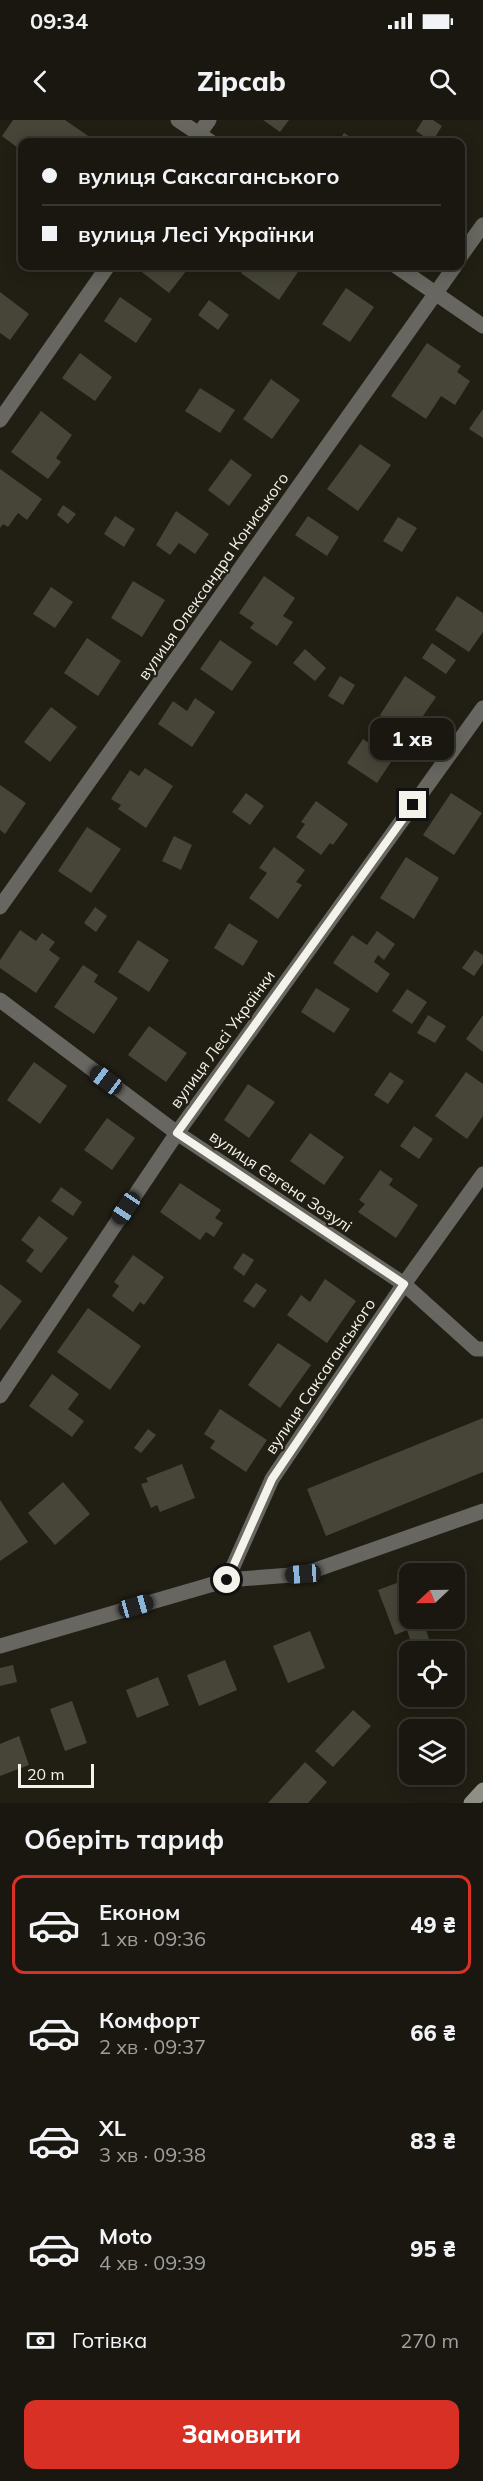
<!DOCTYPE html>
<html lang="uk">
<meta charset="utf-8">
<style>
body{margin:0;font-family:Mulish,sans-serif;background:#26241d;color:#f1f3f6;height:100vh;display:flex;flex-direction:column;font-size:22px;white-space:nowrap}
*{box-sizing:border-box;margin:0}
p{font-size:20px;color:#9f9f9e}
.icon{flex:none;width:33px;height:33px;fill:none;stroke:currentColor;stroke-width:2;stroke-linecap:round;stroke-linejoin:round}
.map{position:relative;height:1683px;overflow:hidden}
.sheet{display:flex;flex-direction:column;background:#19170f;flex:1}
.sheet>*{flex:none}
.hud{position:absolute;left:18px;top:18px;width:447px;height:132px;border-radius:12px;box-shadow:0 3px 15px #0003,0 0 0 2px #37362f;display:grid;align-content:center;height:132px;padding:0 24px;background:#19170f}
.needle{width:39px;rotate:248deg}
.fabs{position:absolute;left:399px;top:1443px;display:grid;gap:12px}
.fabs a{display:grid;place-items:center;width:66px;height:66px;border-radius:12px;background:#19170f;box-shadow:0 3px 15px #0003,0 0 0 2px #37362f;font-size:30px}
.scale{position:absolute;left:18px;bottom:15px;width:76px;box-sizing:border-box;padding-left:6px;border:3px solid #f4f3eb;border-top:0;font-size:16px;line-height:21px;white-space:nowrap;color:#f4f3eb;-webkit-text-stroke:4px #211f14;paint-order:stroke}
.end{position:absolute;width:27px;height:27px;margin:-14px;border:8px solid #f4f3eb;background:#111;box-shadow:0 0 0 3px #111}
.from{border-radius:50%}
.bubble{position:absolute;height:42px;border-radius:12px;background:#19170f;box-shadow:0 3px 15px #0003,0 0 0 2px #37362f;font-size:20px;font-weight:800;line-height:42px;text-align:center}
.car{position:absolute;width:18px;height:36px;margin:-18px -9px;border-radius:8px;box-shadow:0 0 4px 2px #0007;background:linear-gradient(#222 24%,#8ab4d8 0 40%,#222 0 76%,#8ab4d8 0 86%,#222 0)}
.hud b{display:flex;align-items:center;gap:21px;height:57px;font-size:22px}
.hud b+b{border-top:2px solid #37362f}
.hud i{width:15px;height:15px;background:#f1f3f6}
ul{padding:0;list-style:none}
li{display:flex;align-items:center;gap:18px;height:99px;margin:0 12px 9px;padding:0 12px;border:3px solid transparent;border-radius:12px}
li div{flex:1}
li b{display:block;font-size:22px}
li em{font-style:normal;font-weight:800}
li.on{border-color:#d93025}
li>.icon{width:54px;height:54px;stroke-width:1.5}
h2{padding:0 24px;font-size:27px;line-height:72px}
.pay{display:flex;align-items:center;gap:15px;height:66px;padding:0 24px;font-size:22px}
.pay p{margin-inline-start:auto}
.primary-button{display:flex;gap:12px;margin-top:auto;padding:12px 24px}
.primary-button a{flex:1;height:69px;border-radius:12px;background:#d93025;color:#fff;font-size:24px;font-weight:800;line-height:69px;text-align:center}
.status{display:flex;justify-content:space-between;align-items:center;height:42px;padding:0 30px;background:#19170f;direction:ltr}
.status svg{height:16px;fill:currentColor}
header{display:flex;justify-content:space-between;align-items:center;height:78px;padding:0 24px;background:#19170f;font-size:27px;font-weight:800}
.map>svg:first-child{display:block}
.building{fill:#464538}
.lines{fill:none;stroke-linecap:round;stroke-linejoin:round}
.street{stroke:#676660;stroke-width:15}
.secondary{stroke:#908f86;stroke-width:15}
.route{stroke:#f4f3eb;stroke-width:8}
.labels{text-anchor:middle;stroke-width:4.5;stroke-linejoin:round;paint-order:stroke}
.street-label{font-size:16px;fill:#f4f3eb;stroke:#211f14}
</style>
<div class="status"><b>09:34</b><svg viewBox="0 0 49 12"><path d="M0 12V9h3v3zM5 12V6h3v6zM10 12V3h3v9zM15 12V0h3v12zM26 1h20v11H26zM47 4h2v5h-2z"/></svg></div>
<header><svg class="icon" aria-label="back" viewBox="0 0 24 24"><path d="M15 5l-7 7 7 7"/></svg>Zipcab<svg class="icon" aria-label="search" viewBox="0 0 24 24"><circle cx="10" cy="10" r="6"/><path d="M15 15l6 6"/></svg></header>
<div class="map">
<svg width="483" height="1683" viewBox="0 0 483 1683">
<rect width="100%" height="100%" fill="#211f14"/>
<path class="building" d="M13,0H65L97,22H22V31L2,16Z
M263,0H289L280,12Z
M423,0H433L442,6L432,22L416,11Z
M344,13L358,22H338Z
M140,146H190L169,173L138,149Z
M246,146H302L279,180L241,153Z
M346,168L374,187L350,222L322,204Z
M0,172L29,194L10,220L0,213Z
M120,177L152,199L136,223L104,201Z
M209,180L229,195L218,210L198,195Z
M427,223L461,246L457,252L470,261L455,285L441,276L426,299L391,276Z
M80,233L112,257L95,281L62,258Z
M271,259L300,280L272,319L243,299Z
M200,268L235,290L220,313L185,291Z
M483,289V318L469,309Z
M41,291L72,315L56,338L61,342L48,359L11,332Z
M360,324L391,345L358,391L327,369Z
M231,339L252,355L229,386L208,370Z
M0,349L42,379L27,400L18,393L8,407L3,404L0,408Z
M63,385L76,394L68,404L57,395Z
M176,391L209,414L195,434L179,423L170,435L156,425Z
M115,396L135,409L124,427L104,414Z
M308,396L339,417L327,436L295,415Z
M398,397L417,408L402,432L383,421Z
M264,456L295,478L283,496L293,502L277,526L250,508L254,503L239,493Z
M133,461L165,480L142,517L111,498Z
M51,467L73,482L55,508L33,494Z
M457,476L483,493V512L469,532L435,510Z
M87,518L121,541L98,576L64,553Z
M220,520L252,542L232,571L200,549Z
M432,523L456,540L446,554L422,538Z
M305,529L326,548L315,561L293,543Z
M340,556L355,565L343,585L328,576Z
M405,556L436,577L410,615L380,595Z
M195,578L215,592L192,627L158,604L173,581L187,591Z
M51,587L77,607L50,642L24,622Z
M363,619L393,639L377,663L347,643Z
M145,648L173,666L146,708L118,689L121,685L111,679L130,650L139,656Z
M0,665L26,683L5,714L0,710Z
M246,673L264,686L250,705L232,692Z
M451,673L482,693L454,735L423,715Z
M316,681L348,704L333,725L330,723L321,735L296,717L305,704L301,702Z
M87,707L121,729L91,773L58,751Z
M174,716L192,725L181,750L162,741Z
M274,727L305,750L296,762L302,765L278,799L249,778L267,753L259,748Z
M406,737L439,758L414,799L380,778Z
M95,787L107,796L96,812L84,803Z
M229,803L258,821L243,846L214,828Z
M20,810L36,821L42,813L55,822L49,830L60,838L36,873L0,848V840Z
M377,811L395,824L384,840L378,835L374,842L390,854L377,873L333,843L352,815L367,825Z
M138,820L169,840L149,872L118,852Z
M475,830L483,835V843L474,856L462,848Z
M83,845L98,855L94,862L118,878L94,914L54,887Z
M316,868L350,889L334,913L301,892Z
M407,869L427,882L412,904L392,891Z
M428,895L446,906L435,923L417,913Z
M483,895V932L466,919Z
M149,906L187,933L166,962L128,935Z
M34,942L67,966L40,1004L7,980Z
M390,952L404,961L388,984L374,975Z
M466,952L483,964V996L467,1019L435,996Z
M248,964L275,982L249,1018L224,1000Z
M107,998L135,1018L112,1050L84,1030Z
M414,1006L433,1019L419,1039L400,1026Z
M310,1013L344,1037L324,1065L290,1041Z
M380,1050L393,1059L389,1065L418,1085L396,1118L358,1092L365,1084L359,1080Z
M180,1063L221,1090L215,1098L223,1103L214,1117L206,1112L200,1120L160,1092Z
M61,1067L82,1082L73,1096L51,1081Z
M39,1096L68,1118L41,1153L26,1141L34,1130L21,1120Z
M243,1133L254,1140L244,1156L233,1148Z
M133,1135L164,1157L144,1185L140,1182L133,1192L112,1176L119,1166L114,1162Z
M325,1159L356,1181L327,1223L287,1195L301,1175L310,1182Z
M256,1163L267,1170L254,1188L243,1181Z
M0,1164L22,1181L0,1210Z
M88,1188L141,1226L110,1270L57,1232Z
M278,1223L311,1245L280,1288L248,1265Z
M52,1254L79,1274L68,1289L84,1301L72,1317L29,1286Z
M220,1289L267,1320L246,1352L210,1328L215,1321L204,1314Z
M483,1298V1352L326,1416L307,1369Z
M148,1309L156,1315L141,1333L134,1328Z
M182,1344L195,1378L160,1392L157,1385L151,1388L141,1364L148,1362L146,1358Z
M63,1362L90,1394L55,1425L28,1393Z
M0,1380L28,1422L0,1441Z
M410,1458V1498L432,1500L424,1504L429,1519L412,1525L407,1510L395,1515L378,1470Z
M310,1511L325,1548L288,1563L273,1526Z
M225,1540L237,1570L199,1586L187,1555Z
M13,1545L17,1562L0,1566V1548Z
M158,1557L169,1585L137,1598L126,1570Z
M72,1581L87,1623L65,1631L50,1589Z
M353,1590L371,1606L333,1647L315,1631Z
M19,1616L29,1645L0,1656V1624Z
M305,1642L327,1662L308,1683H268Z"/>
<g class="lines">
<path class="street" d="M178,0L211,22
M193,22L209,0
M460,137L483,105
M396,146L483,206
M0,300L108,146
M0,787L455,146
M0,880L177,1013L404,1164L476,1229H483
M0,1276L177,1013L483,588
M227,1460L272,1359L404,1164L483,1054
M0,1526L227,1460L304,1454L483,1391"/>
<path class="secondary" d="M471,1683L483,1670"/>
</g>
<g class="lines">
<path class="route" d="M227,1460L272,1359L404,1164L177,1013L413,685"/>
</g>
<g class="labels">
<g class="street-label">
<text transform="translate(213 456) rotate(-55)" y="6">вулиця Олександра Кониського</text>
<text transform="translate(222 919) rotate(-54)" y="6">вулиця Лесі Українки</text>
<text transform="translate(281 1061) rotate(34)" y="6">вулиця Євгена Зозулі</text>
<text transform="translate(320 1256) rotate(-56)" y="6">вулиця Саксаганського</text>
</g>
</g>
</svg>
<div class="fabs">
<a><svg class="needle" viewBox="-14 -14 28 28"><path d="M0-13l5 13h-10z" fill="#e53935"/><path d="M0 13l5-13h-10z" fill="#9f9f9e"/></svg></a>
<a><svg class="icon" aria-label="locate" viewBox="0 0 24 24"><circle cx="12" cy="12" r="6"/><path d="M12 2v4M12 18v4M2 12h4M18 12h4"/></svg></a>
<a><svg class="icon" aria-label="layers" viewBox="0 0 24 24"><path d="M12 4l9 5-9 5-9-5zM3 14l9 5 9-5"/></svg></a>
</div>
<div class="scale">20 m</div>
<i class="end from" style="left:227px;top:1460px"></i>
<i class="end" style="left:413px;top:685px"></i>
<div class="bubble" style="left:370px;top:598px;width:84px">1 хв</div>
<i class="car" style="left:106px;top:960px;rotate:307deg"></i>
<i class="car" style="left:126px;top:1088px;rotate:214deg"></i>
<i class="car" style="left:303px;top:1454px;rotate:266deg"></i>
<i class="car" style="left:136px;top:1486px;rotate:74deg"></i>
<div class="hud">
<b><i class="from"></i>вулиця Саксаганського</b>
<b><i></i>вулиця Лесі Українки</b>
</div>
</div>
<section class="sheet">
<h2>Оберіть тариф</h2>
<ul>
<li class="on"><svg class="icon" aria-label="car" viewBox="0 0 24 24"><path d="M5 17H2v-5l4-1 3-4h7l3 4 3 1v5h-3M9 17h6M6 11h13"/><circle cx="7" cy="17" r="2"/><circle cx="17" cy="17" r="2"/></svg><div><b>Економ</b><p>1 хв · 09:36</p></div><em>49 ₴</em></li>
<li><svg class="icon" aria-label="car" viewBox="0 0 24 24"><path d="M5 17H2v-5l4-1 3-4h7l3 4 3 1v5h-3M9 17h6M6 11h13"/><circle cx="7" cy="17" r="2"/><circle cx="17" cy="17" r="2"/></svg><div><b>Комфорт</b><p>2 хв · 09:37</p></div><em>66 ₴</em></li>
<li><svg class="icon" aria-label="car" viewBox="0 0 24 24"><path d="M5 17H2v-5l4-1 3-4h7l3 4 3 1v5h-3M9 17h6M6 11h13"/><circle cx="7" cy="17" r="2"/><circle cx="17" cy="17" r="2"/></svg><div><b>XL</b><p>3 хв · 09:38</p></div><em>83 ₴</em></li>
<li><svg class="icon" aria-label="car" viewBox="0 0 24 24"><path d="M5 17H2v-5l4-1 3-4h7l3 4 3 1v5h-3M9 17h6M6 11h13"/><circle cx="7" cy="17" r="2"/><circle cx="17" cy="17" r="2"/></svg><div><b>Moto</b><p>4 хв · 09:39</p></div><em>95 ₴</em></li>
</ul>
<div class="pay"><svg class="icon" aria-label="cash" viewBox="0 0 24 24"><path d="M3 7h18v10H3z"/><circle cx="12" cy="12" r="2"/></svg>Готівка<p>270 m</p></div>
<div class="primary-button"><a>Замовити</a></div>
</section>
